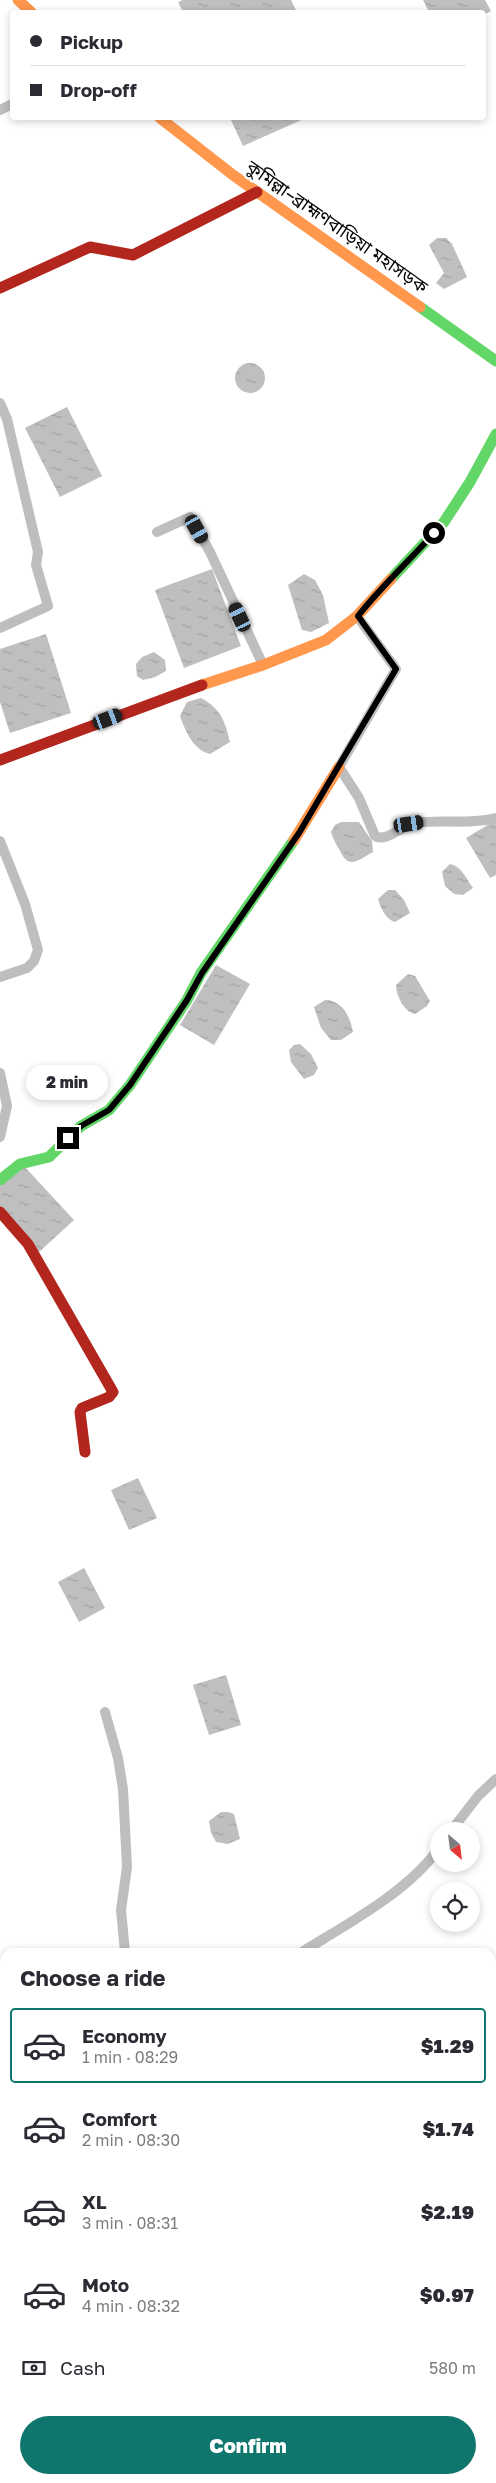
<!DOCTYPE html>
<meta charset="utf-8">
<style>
body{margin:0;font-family:"Golos Text","Noto Sans Bengali",sans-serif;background:#f7f7f7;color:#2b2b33;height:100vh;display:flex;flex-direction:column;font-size:19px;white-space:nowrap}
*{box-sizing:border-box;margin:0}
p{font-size:16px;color:#7c7c81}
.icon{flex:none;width:28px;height:28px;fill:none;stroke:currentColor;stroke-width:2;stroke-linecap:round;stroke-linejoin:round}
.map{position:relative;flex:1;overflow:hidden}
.drawer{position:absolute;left:0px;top:1948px;width:496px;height:536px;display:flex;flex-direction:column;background:#fff;border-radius:15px 15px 0 0;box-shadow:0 2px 8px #0003}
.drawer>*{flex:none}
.top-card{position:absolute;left:10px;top:10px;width:476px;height:110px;border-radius:5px;box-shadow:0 2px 8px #0003;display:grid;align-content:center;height:110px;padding:0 20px;background:#fff}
.needle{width:32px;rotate:152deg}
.controls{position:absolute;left:430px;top:1822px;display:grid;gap:10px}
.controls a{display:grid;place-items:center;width:50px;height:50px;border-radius:50%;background:#fff;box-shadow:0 2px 8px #0003;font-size:25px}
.end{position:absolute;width:22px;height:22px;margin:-11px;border:6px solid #000;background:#fff;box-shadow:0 0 0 2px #fff}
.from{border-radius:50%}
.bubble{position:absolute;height:35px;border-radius:18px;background:#fff;box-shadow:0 2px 8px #0003;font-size:16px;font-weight:800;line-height:35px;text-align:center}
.car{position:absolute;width:15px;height:30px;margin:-15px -8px;border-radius:6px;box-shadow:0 0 4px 1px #0007;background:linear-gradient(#222 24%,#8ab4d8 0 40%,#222 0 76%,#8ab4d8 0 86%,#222 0)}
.top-card b{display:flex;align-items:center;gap:18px;height:48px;font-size:19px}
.top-card b+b{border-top:1px solid #e1e1e2}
.top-card i{width:12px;height:12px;background:#2b2b33}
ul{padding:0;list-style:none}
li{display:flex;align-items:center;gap:15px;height:75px;margin:0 10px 8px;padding:0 10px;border:2px solid transparent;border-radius:5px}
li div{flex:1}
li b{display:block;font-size:19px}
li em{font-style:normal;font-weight:800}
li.current{border-color:#0f766e}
li>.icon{width:45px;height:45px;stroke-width:1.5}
h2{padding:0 20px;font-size:22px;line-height:60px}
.pay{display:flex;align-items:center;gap:12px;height:55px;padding:0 20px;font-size:19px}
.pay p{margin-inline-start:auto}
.primary-button{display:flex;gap:10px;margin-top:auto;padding:10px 20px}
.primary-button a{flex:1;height:58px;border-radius:30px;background:#0f766e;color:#fff;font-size:20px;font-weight:800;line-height:58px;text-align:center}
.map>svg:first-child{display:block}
.water{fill:url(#water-ripples)}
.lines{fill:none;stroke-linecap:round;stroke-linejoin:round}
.street{stroke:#bebebe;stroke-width:10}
.fast{stroke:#63d668;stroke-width:11}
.slow{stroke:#ff974d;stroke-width:11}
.jam{stroke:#b3261e;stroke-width:11}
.route{stroke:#000;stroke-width:6}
.labels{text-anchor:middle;stroke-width:5;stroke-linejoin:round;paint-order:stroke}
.street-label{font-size:18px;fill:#000;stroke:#fff}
</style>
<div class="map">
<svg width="496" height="2483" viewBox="0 0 496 2483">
<defs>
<pattern id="water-ripples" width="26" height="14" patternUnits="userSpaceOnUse" patternTransform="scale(1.25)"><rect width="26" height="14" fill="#bfbfbf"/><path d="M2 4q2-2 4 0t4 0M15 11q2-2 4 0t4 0" fill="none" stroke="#a2a2a2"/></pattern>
</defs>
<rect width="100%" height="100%" fill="#fff"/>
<path class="water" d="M183,0H291L297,12H183L178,2Z
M423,0H485L491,11L484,15V12H429Z
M230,118H306L243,146Z
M437,238H446L452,244L467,277L444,289L436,283L444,273L429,245Z
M235 378a15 15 0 1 1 30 0a15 15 0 1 1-30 0Z
M67,407L102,476L60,497L25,428Z
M212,569L241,646L184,668L155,590Z
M304,574L315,580L323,595L329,623L311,632L302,630L288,585Z
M46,634L71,713L10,733L0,702V649Z
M154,652L165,660L166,671L155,677L143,680L137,676L136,664L142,657Z
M201,698C221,709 225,721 230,742L210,754C193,750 185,730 180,716L187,702Z
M496,820V875L490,878L466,838Z
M341,822H359L372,841L373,852C358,860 349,870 340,851C336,844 333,839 331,832L335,825Z
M450,864C461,866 466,878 473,888L463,895L454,894L445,886L442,872Z
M388,890H395L404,900L410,913L395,922C385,919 381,908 378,899Z
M216,965L250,984L214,1045L180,1025Z
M408,974L415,976L430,1001L427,1006L415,1014C404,1012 396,995 396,985Z
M325,1000C342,1000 350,1016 353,1032L341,1040H331L321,1028L314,1007Z
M300,1044L311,1054L318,1068L314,1075L304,1079L291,1062L289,1050L294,1045Z
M23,1165L74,1220L39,1252L0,1210V1186Z
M138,1478L157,1518L129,1530L111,1490Z
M84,1568L105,1608L79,1622L58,1582Z
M226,1675L241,1725L209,1735L193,1685Z
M221,1812H228L234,1814L240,1839L228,1844L216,1842L211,1833L209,1821Z
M0,2424L5,2425V2479H21L16,2483H0Z"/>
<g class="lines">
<path class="street" d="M0,110L12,104
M0,403L7,419L38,552L36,565L48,606L0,628
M157,532L190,517L210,552L263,665
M357,616L396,669L339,767L359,798L375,836C386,843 402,825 414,823C441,819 469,825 496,818
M0,841L25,904L38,950L34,961L27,968L0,977
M0,1073L7,1106L0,1137
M105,1712L118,1758L123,1789L127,1867L121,1910L125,1952
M451,1831L478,1796L496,1779
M302,1952C347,1924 408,1892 439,1848
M0,2292L5,2285
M0,2422H5
M491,2483L496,2479"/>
<path class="fast" d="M420,307L496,361
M391,579L444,522L470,482L496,434
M0,1180L20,1164L49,1157L81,1126L109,1110L130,1085L187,1000L201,973L294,840"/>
<path class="slow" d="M18,0L31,12
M160,118L233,175L420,307
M202,685L263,665L326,640L357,616L391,579
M294,840L339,767"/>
<path class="jam" d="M0,288L90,247L133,255L257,192
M0,760L202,685
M0,1212L28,1244L113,1392L109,1397L82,1408L80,1412L85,1452"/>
</g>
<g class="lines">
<path class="route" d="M68,1138L81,1126L109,1110L130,1085L187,1000L202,973L299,833L396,669L358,616C381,587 409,561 434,533"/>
</g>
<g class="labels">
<g class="street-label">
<text transform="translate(337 227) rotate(35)" y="6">কুমিল্লা–ব্রাহ্মণবাড়িয়া মহাসড়ক</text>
</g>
</g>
</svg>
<div class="controls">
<a><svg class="needle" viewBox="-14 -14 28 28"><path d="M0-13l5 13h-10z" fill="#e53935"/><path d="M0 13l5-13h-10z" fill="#7c7c81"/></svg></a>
<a><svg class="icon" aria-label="locate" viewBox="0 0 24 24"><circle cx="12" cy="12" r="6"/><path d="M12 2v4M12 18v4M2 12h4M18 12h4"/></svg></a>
</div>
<i class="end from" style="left:434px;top:533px"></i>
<i class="end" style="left:68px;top:1138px"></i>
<div class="bubble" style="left:26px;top:1065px;width:82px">2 min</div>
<i class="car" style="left:197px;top:529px;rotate:151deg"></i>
<i class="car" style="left:240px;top:617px;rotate:335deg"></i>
<i class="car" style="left:108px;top:719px;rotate:69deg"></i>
<i class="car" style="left:409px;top:824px;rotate:81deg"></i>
<div class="top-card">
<b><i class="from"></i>Pickup</b>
<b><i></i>Drop-off</b>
</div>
<section class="drawer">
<h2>Choose a ride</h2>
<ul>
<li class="current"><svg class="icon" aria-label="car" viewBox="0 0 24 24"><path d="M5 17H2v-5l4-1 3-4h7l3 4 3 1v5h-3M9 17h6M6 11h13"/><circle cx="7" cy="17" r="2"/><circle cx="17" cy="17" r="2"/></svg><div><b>Economy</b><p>1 min · 08:29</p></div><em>$1.29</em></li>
<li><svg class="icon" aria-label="car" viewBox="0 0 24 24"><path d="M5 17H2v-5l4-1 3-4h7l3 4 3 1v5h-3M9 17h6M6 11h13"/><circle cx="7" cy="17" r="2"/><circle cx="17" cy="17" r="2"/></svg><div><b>Comfort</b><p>2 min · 08:30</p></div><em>$1.74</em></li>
<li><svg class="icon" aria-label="car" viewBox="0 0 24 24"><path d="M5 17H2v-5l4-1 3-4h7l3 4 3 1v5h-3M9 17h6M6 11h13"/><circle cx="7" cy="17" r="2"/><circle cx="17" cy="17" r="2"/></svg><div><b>XL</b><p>3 min · 08:31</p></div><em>$2.19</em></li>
<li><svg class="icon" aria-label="car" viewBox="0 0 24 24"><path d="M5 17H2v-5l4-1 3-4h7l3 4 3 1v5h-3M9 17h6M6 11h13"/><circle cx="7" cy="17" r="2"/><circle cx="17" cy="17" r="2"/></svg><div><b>Moto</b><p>4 min · 08:32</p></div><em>$0.97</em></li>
</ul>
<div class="pay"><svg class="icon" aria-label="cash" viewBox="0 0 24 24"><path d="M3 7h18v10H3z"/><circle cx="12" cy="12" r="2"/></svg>Cash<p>580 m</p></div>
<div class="primary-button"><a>Confirm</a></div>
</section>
</div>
